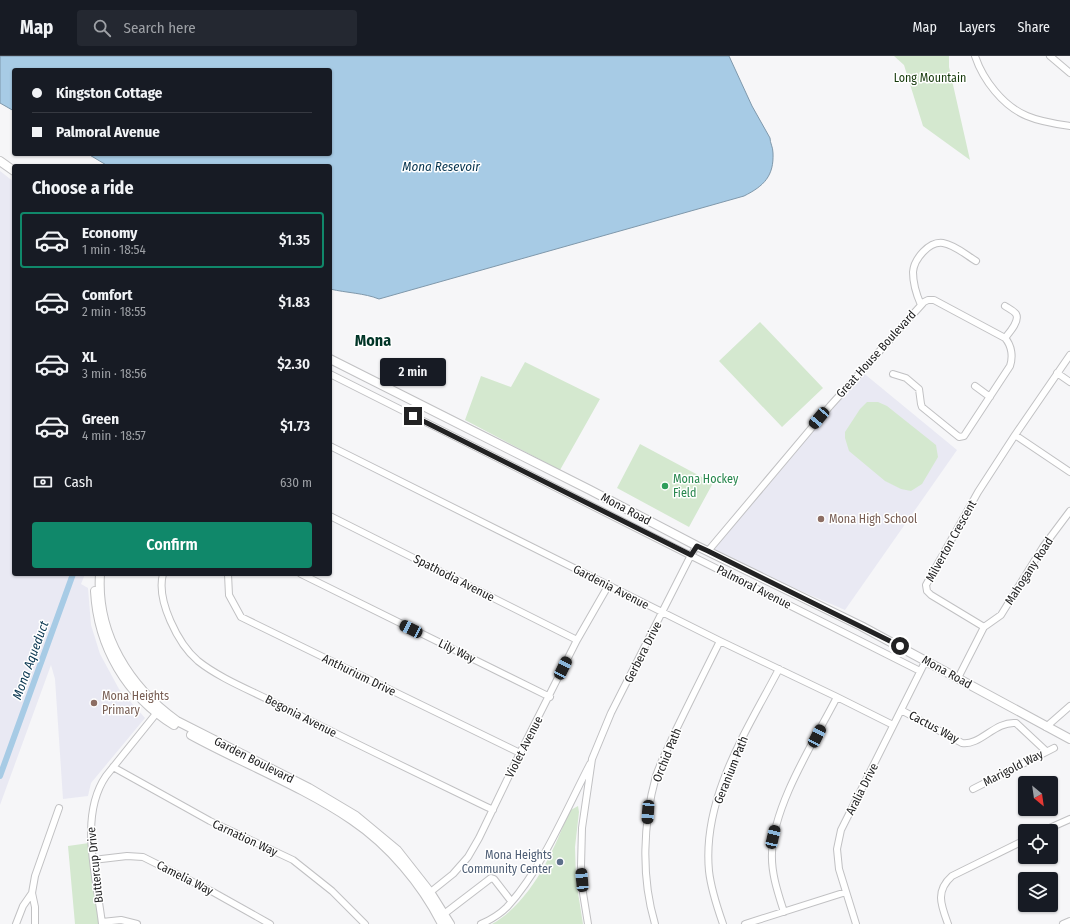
<!DOCTYPE html>
<meta charset="utf-8">
<style>
body{margin:0;font-family:"Fira Sans Condensed",sans-serif;background:#242831;color:#f1f3f6;height:100vh;display:flex;flex-direction:column;font-size:15px;white-space:nowrap}
*{box-sizing:border-box;margin:0}
p{font-size:13px;color:#9ea1a6}
.icon{flex:none;width:22px;height:22px;fill:none;stroke:currentColor;stroke-width:2;stroke-linecap:round;stroke-linejoin:round}
.map{position:relative;flex:1;overflow:hidden}
.sheet{position:absolute;left:12px;top:108px;width:320px;height:412px;display:flex;flex-direction:column;background:#171b24;border-radius:4px;box-shadow:0 1px 3px #0004}
.sheet>*{flex:none}
.top-card{position:absolute;left:12px;top:12px;width:320px;height:88px;border-radius:4px;box-shadow:0 1px 3px #0004;display:grid;align-content:center;height:88px;padding:0 20px;background:#171b24}
.needle{width:26px;rotate:151deg}
.fabs{position:absolute;left:1018px;top:720px;display:grid;gap:8px}
.fabs a{display:grid;place-items:center;width:40px;height:40px;border-radius:4px;background:#171b24;box-shadow:0 1px 3px #0004;font-size:20px}
.end{position:absolute;width:18px;height:18px;margin:-9px;border:5px solid #222223;background:#fff;box-shadow:0 0 0 2px #fff}
.from{border-radius:50%}
.bubble{position:absolute;height:28px;border-radius:4px;background:#171b24;box-shadow:0 1px 3px #0004;font-size:13px;font-weight:600;line-height:28px;text-align:center}
.car{position:absolute;width:12px;height:24px;margin:-12px -6px;border-radius:5px;box-shadow:0 0 3px 1px #0007;background:linear-gradient(#222 24%,#8ab4d8 0 40%,#222 0 76%,#8ab4d8 0 86%,#222 0)}
.top-card b{display:flex;align-items:center;gap:14px;height:38px;font-size:15px}
.top-card b+b{border-top:1px solid #363941}
.top-card i{width:10px;height:10px;background:#f1f3f6}
ul{padding:0;list-style:none}
li{display:flex;align-items:center;gap:12px;height:56px;margin:0 8px 6px;padding:0 12px;border:2px solid transparent;border-radius:4px}
li div{flex:1}
li b{display:block;font-size:15px}
li em{font-style:normal;font-weight:600}
li.on{border-color:#10886a}
li>.icon{width:36px;height:36px;stroke-width:1.5}
h2{padding:0 20px;font-size:18px;line-height:48px}
.pay{display:flex;align-items:center;gap:10px;height:44px;padding:0 20px;font-size:15px}
.pay p{margin-inline-start:auto}
.action{display:flex;gap:8px;margin-top:auto;padding:8px 20px}
.action a{flex:1;height:46px;border-radius:4px;background:#10886a;color:#fff;font-size:16px;font-weight:600;line-height:46px;text-align:center}
header{display:flex;align-items:center;gap:24px;box-sizing:border-box;height:56px;padding:0 20px;background:#171b24;border-bottom:1px solid #363941}
header strong{font-size:19px}
nav{display:flex;gap:22px;margin-inline-start:auto;font-size:14px}
.search{width:280px;height:36px;background:#242831;display:flex;align-items:center;gap:10px;box-sizing:border-box;padding:0 14px;border-radius:4px;color:#9ea1a6;font-size:15px}
.map>svg:first-child{display:block}
.built{fill:#e9e9f3}
.green{fill:#d4e8cf}
.water{fill:#a7cbe5;stroke:#7f98ab}
.lines{fill:none;stroke-linecap:round;stroke-linejoin:round}
.canal{stroke:#a7cbe5;stroke-width:6}
.street-casing{stroke:#c1c1c3;stroke-width:8}
.secondary-casing{stroke:#c1c1c3;stroke-width:10}
.street{stroke:#fff;stroke-width:6}
.secondary{stroke:#fff;stroke-width:8}
.route{stroke:#222223;stroke-width:5}
.leisure-dot{fill:#2e9e5b;stroke:#fff;stroke-width:1.5}
.education-dot{fill:#8d6e63;stroke:#fff;stroke-width:1.5}
.service-dot{fill:#5c6f8a;stroke:#fff;stroke-width:1.5}
.labels{text-anchor:middle;stroke-width:3;stroke-linejoin:round;paint-order:stroke}
.park-label{font-size:12px;fill:#15390b;stroke:#fff}
.street-label{font-size:12px;fill:#222223;stroke:#fff}
.leisure-label{font-size:12px;fill:#27864d;stroke:#fff;text-anchor:start}
.education-label{font-size:12px;fill:#785e54;stroke:#fff;text-anchor:start}
.service-label{font-size:12px;fill:#4e5e75;stroke:#fff;text-anchor:end}
.water-label{font-size:13px;font-style:italic;fill:#04324d;stroke:#fff}
.district-label{font-size:16px;font-weight:bold;fill:#003527;stroke:#fff}
</style>
<header>
<strong>Map</strong>
<div class="search"><svg class="icon" aria-label="search" viewBox="0 0 24 24"><circle cx="10" cy="10" r="6"/><path d="M15 15l6 6"/></svg>Search here</div>
<nav><a>Map</a><a>Layers</a><a>Share</a></nav>
</header>
<div class="map">
<svg width="1070" height="868" viewBox="0 0 1070 868">
<rect width="100%" height="100%" fill="#f6f6f8"/>
<path class="built" d="M0,115L14,126V518H85L81,528L88,532L91,569L100,598L119,633L145,662L91,727L88,740L63,743L55,623L51,609L0,749Z
M861,315L957,394L845,554L708,495Z"/>
<path class="green" d="M894,0H949V11L970,104L923,70L904,9Z
M760,266L823,332L782,371L719,305Z
M525,306L600,343L560,414L465,364L481,320L511,331Z
M867,346H878L887,350L936,389L938,401L922,428L911,435L901,433L885,425L849,395L845,382V376L860,353Z
M640,388L713,427L689,471L617,432Z
M578,750L579,756L575,791L576,824L583,868H492C531,846 554,795 569,755Z
M89,787L99,868H75L68,790Z"/>
<path class="water" d="M0,0H729L752,50L770,82C770,87 773,91 773,97C774,120 764,130 744,140L379,243C364,237 347,237 330,233V110H108L88,98H330V14H14V55L0,47Z"/>
<g class="lines">
<path class="canal" d="M0,720L73,518"/>
<defs>
<path id="street" d="M975,0C983,24 1003,50 1027,60C1041,66 1056,68 1070,70
M1050,0L1070,17
M921,249C917,240 913,227 913,216C914,203 929,185 943,187C955,189 966,199 976,205
M1005,250C1008,252 1014,255 1016,258C1020,265 1009,277 1005,282
M1057,317L1070,326
M330,318L920,615
M975,330L990,341
M1015,379L1070,416
M330,390L720,585L837,641L893,669
M330,460L577,584
M708,495L830,350L924,246L928,244H934L1005,282C1012,290 1013,301 1010,310L964,380L959,381L922,351L921,348L919,333L906,322L893,318
M163,518C156,544 178,588 198,605C222,624 255,636 283,651C352,686 423,720 493,754
M228,518L229,539L241,561L520,697
M301,518L550,641
M984,571L931,539L927,535L926,529L978,436L1015,379L1070,299
M984,571L1001,559L1043,491L1070,455
M958,622L984,571
M901,654L962,687C980,690 995,665 1016,667L1046,695
M1046,671L1070,650
M113,711L210,765L293,804L332,835L365,868
M973,733L1054,692
M1043,775L1070,763
M93,804L127,800L143,801L213,836L270,868
M428,838L453,818L468,801L479,782L520,697L577,584L608,530
M784,856C778,837 771,817 772,797C773,749 815,684 837,641
M444,858L491,822L494,823L511,845
M102,866L121,864L137,868
M16,868L23,850L32,837
M35,868V851L32,837L35,820L59,752
M102,868C97,822 78,761 106,720L159,654
M481,868C490,864 500,858 507,851C542,813 566,754 590,708
M588,868L583,837L581,810L582,772L592,703L611,657L691,499L697,490
M655,868C641,821 643,767 656,720C661,705 669,690 675,676C690,645 705,615 720,585
M723,868C717,851 711,833 709,815C702,742 747,674 779,613
M745,868L846,836
M856,868L839,813L837,793L841,774L926,604
M948,868C941,849 935,835 952,820L1025,784
M1063,868L1070,865"/>
<path id="secondary" d="M0,105L14,115
M330,303L590,434L697,490L861,570L1070,683
M100,518C96,578 129,631 177,665L309,732L356,760L397,794L430,836L450,868
M95,535C98,591 127,640 174,669
M191,679C244,708 302,730 352,764C389,789 422,828 442,868"/>
</defs>
<use href="#street" class="street-casing"/>
<use href="#secondary" class="secondary-casing"/>
<use href="#street" class="street"/>
<use href="#secondary" class="secondary"/>
</g>
<g class="lines">
<path class="route" d="M413,360L691,499L697,490L708,495L900,590"/>
</g>
<circle class="leisure-dot" cx="665" cy="430" r="4"/>
<g class="education-dot">
<circle cx="821" cy="463" r="4"/>
<circle cx="94" cy="647" r="4"/>
</g>
<circle class="service-dot" cx="560" cy="806" r="4"/>
<g class="labels">
<g class="park-label">
<text x="930" y="26">Long Mountain</text>
</g>
<g class="street-label">
<text transform="translate(876 298) rotate(-48)" y="4">Great House Boulevard</text>
<text transform="translate(626 453) rotate(28)" y="4">Mona Road</text>
<text transform="translate(951 485) rotate(-61)" y="4">Milverton Crescent</text>
<text transform="translate(1029 515) rotate(-57)" y="4">Mahogany Road</text>
<text transform="translate(454 522) rotate(27)" y="4">Spathodia Avenue</text>
<text transform="translate(611 531) rotate(27)" y="4">Gardenia Avenue</text>
<text transform="translate(754 531) rotate(27)" y="4">Palmoral Avenue</text>
<text transform="translate(457 595) rotate(26)" y="4">Lily Way</text>
<text transform="translate(643 596) rotate(-63)" y="4">Gerbera Drive</text>
<text transform="translate(947 616) rotate(29)" y="4">Mona Road</text>
<text transform="translate(359 619) rotate(26)" y="4">Anthurium Drive</text>
<text transform="translate(301 660) rotate(27)" y="4">Begonia Avenue</text>
<text transform="translate(934 671) rotate(28)" y="4">Cactus Way</text>
<text transform="translate(524 691) rotate(-63)" y="4">Violet Avenue</text>
<text transform="translate(667 699) rotate(-68)" y="4">Orchid Path</text>
<text transform="translate(254 704) rotate(27)" y="4">Garden Boulevard</text>
<text transform="translate(1013 712) rotate(-27)" y="4">Marigold Way</text>
<text transform="translate(731 714) rotate(-68)" y="4">Geranium Path</text>
<text transform="translate(862 733) rotate(-63)" y="4">Aralia Drive</text>
<text transform="translate(245 782) rotate(25)" y="4">Carnation Way</text>
<text transform="translate(95 809) rotate(-96)" y="4">Buttercup Drive</text>
<text transform="translate(185 822) rotate(27)" y="4">Camelia Way</text>
</g>
<g class="leisure-label">
<text x="673" y="427">Mona Hockey<tspan x="673" dy="14">Field</tspan></text>
</g>
<g class="education-label">
<text x="829" y="467">Mona High School</text>
<text x="102" y="644">Mona Heights<tspan x="102" dy="14">Primary</tspan></text>
</g>
<g class="service-label">
<text x="552" y="803">Mona Heights<tspan x="552" dy="14">Community Center</tspan></text>
</g>
<g class="water-label">
<text x="441" y="115">Mona Resevoir</text>
<text transform="translate(30 604) rotate(-70)" y="5">Mona Aqueduct</text>
</g>
<g class="district-label">
<text x="373" y="290">Mona</text>
</g>
</g>
</svg>
<div class="fabs">
<a><svg class="needle" viewBox="-14 -14 28 28"><path d="M0-13l5 13h-10z" fill="#e53935"/><path d="M0 13l5-13h-10z" fill="#9ea1a6"/></svg></a>
<a><svg class="icon" aria-label="locate" viewBox="0 0 24 24"><circle cx="12" cy="12" r="6"/><path d="M12 2v4M12 18v4M2 12h4M18 12h4"/></svg></a>
<a><svg class="icon" aria-label="layers" viewBox="0 0 24 24"><path d="M12 4l9 5-9 5-9-5zM3 14l9 5 9-5"/></svg></a>
</div>
<i class="end from" style="left:900px;top:590px"></i>
<i class="end" style="left:413px;top:360px"></i>
<div class="bubble" style="left:380px;top:302px;width:66px">2 min</div>
<i class="car" style="left:819px;top:362px;rotate:220deg"></i>
<i class="car" style="left:411px;top:573px;rotate:296deg"></i>
<i class="car" style="left:563px;top:612px;rotate:26deg"></i>
<i class="car" style="left:817px;top:680px;rotate:27deg"></i>
<i class="car" style="left:648px;top:756px;rotate:184deg"></i>
<i class="car" style="left:773px;top:781px;rotate:13deg"></i>
<i class="car" style="left:582px;top:824px;rotate:355deg"></i>
<div class="top-card">
<b><i class="from"></i>Kingston Cottage</b>
<b><i></i>Palmoral Avenue</b>
</div>
<section class="sheet">
<h2>Choose a ride</h2>
<ul>
<li class="on"><svg class="icon" aria-label="car" viewBox="0 0 24 24"><path d="M5 17H2v-5l4-1 3-4h7l3 4 3 1v5h-3M9 17h6M6 11h13"/><circle cx="7" cy="17" r="2"/><circle cx="17" cy="17" r="2"/></svg><div><b>Economy</b><p>1 min · 18:54</p></div><em>$1.35</em></li>
<li><svg class="icon" aria-label="car" viewBox="0 0 24 24"><path d="M5 17H2v-5l4-1 3-4h7l3 4 3 1v5h-3M9 17h6M6 11h13"/><circle cx="7" cy="17" r="2"/><circle cx="17" cy="17" r="2"/></svg><div><b>Comfort</b><p>2 min · 18:55</p></div><em>$1.83</em></li>
<li><svg class="icon" aria-label="car" viewBox="0 0 24 24"><path d="M5 17H2v-5l4-1 3-4h7l3 4 3 1v5h-3M9 17h6M6 11h13"/><circle cx="7" cy="17" r="2"/><circle cx="17" cy="17" r="2"/></svg><div><b>XL</b><p>3 min · 18:56</p></div><em>$2.30</em></li>
<li><svg class="icon" aria-label="car" viewBox="0 0 24 24"><path d="M5 17H2v-5l4-1 3-4h7l3 4 3 1v5h-3M9 17h6M6 11h13"/><circle cx="7" cy="17" r="2"/><circle cx="17" cy="17" r="2"/></svg><div><b>Green</b><p>4 min · 18:57</p></div><em>$1.73</em></li>
</ul>
<div class="pay"><svg class="icon" aria-label="cash" viewBox="0 0 24 24"><path d="M3 7h18v10H3z"/><circle cx="12" cy="12" r="2"/></svg>Cash<p>630 m</p></div>
<div class="action"><a>Confirm</a></div>
</section>
</div>
